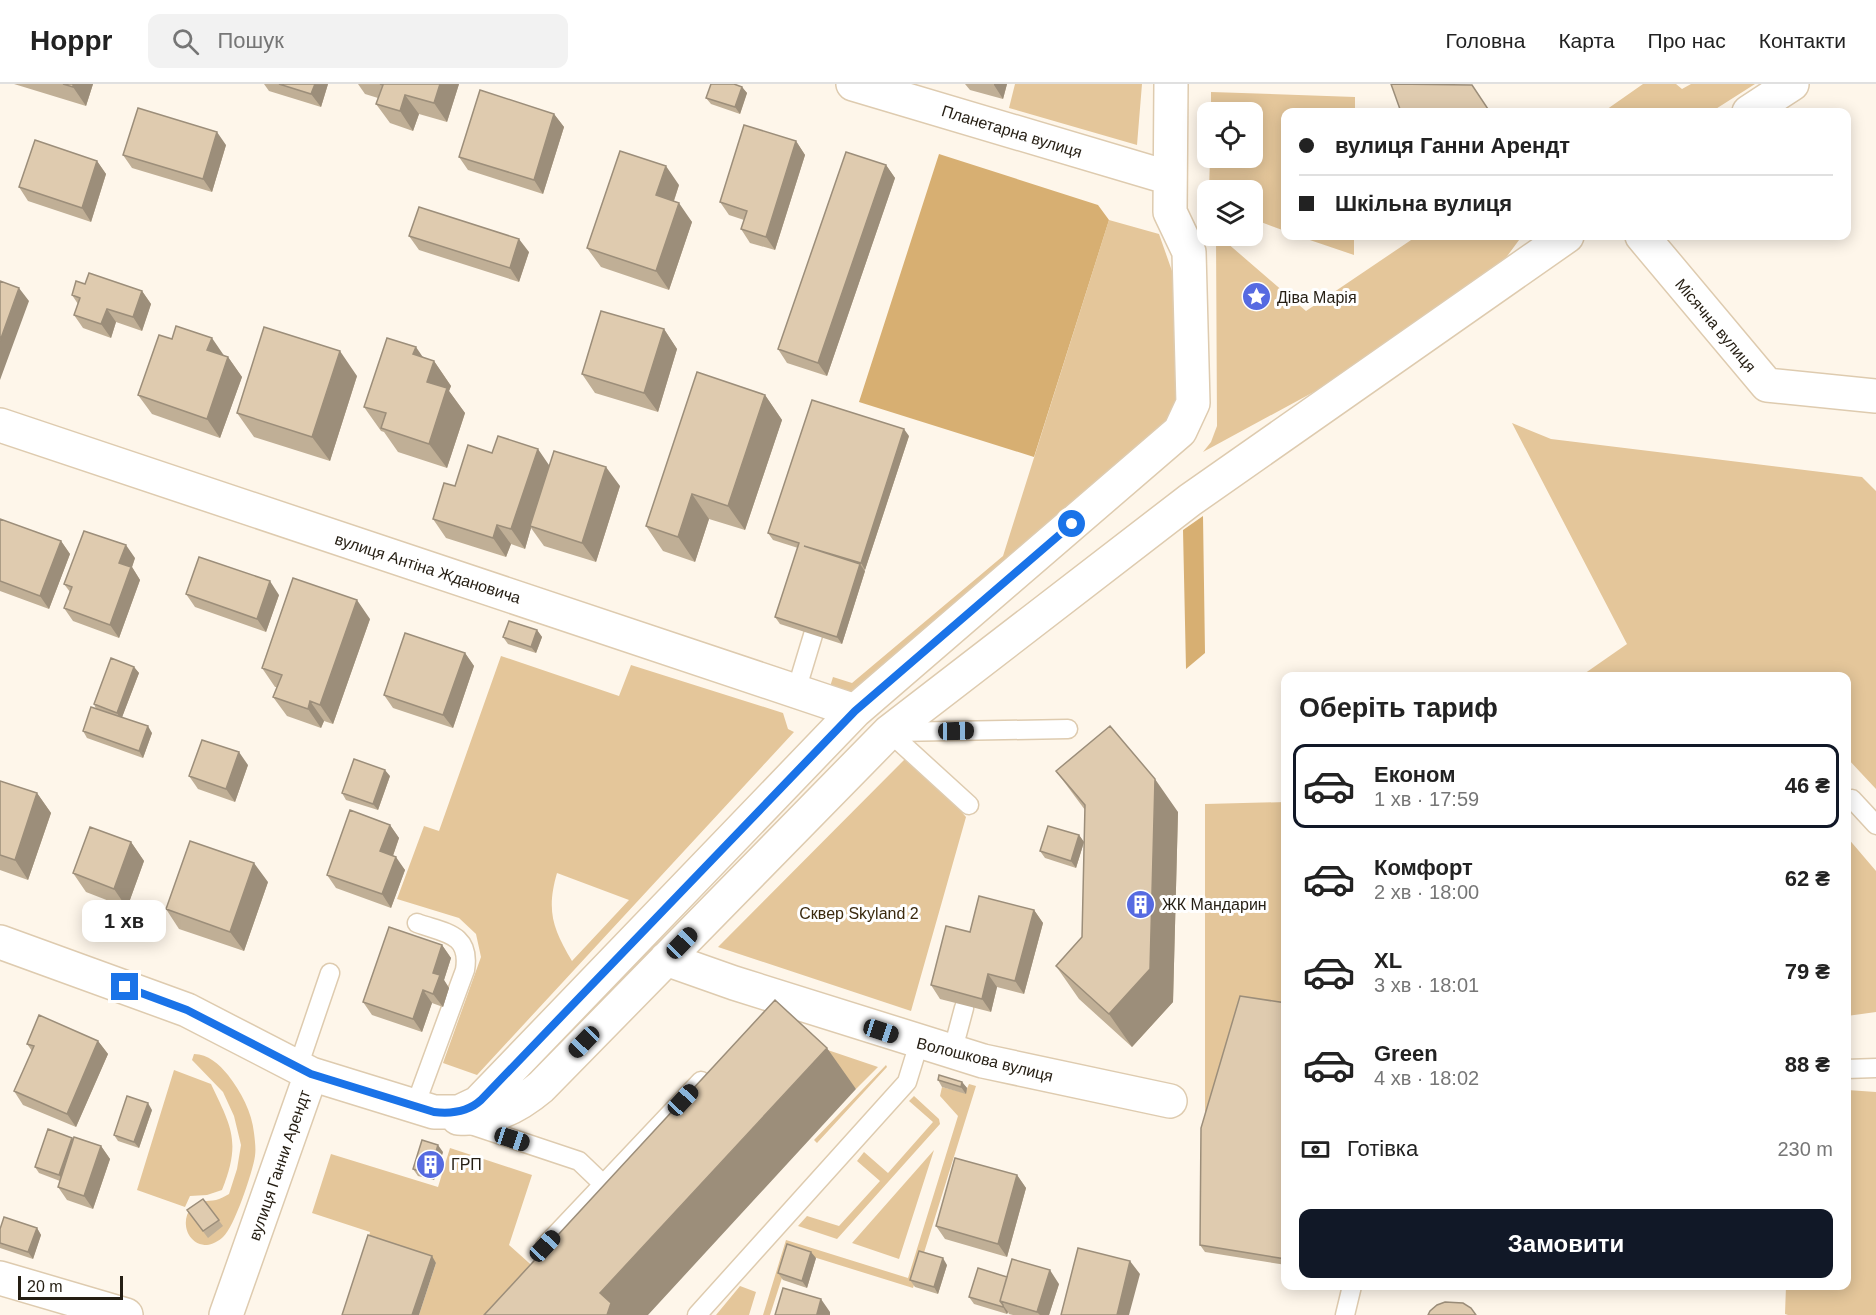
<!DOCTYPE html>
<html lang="uk">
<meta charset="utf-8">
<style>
body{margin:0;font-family:Helvetica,sans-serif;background:#f2f2f2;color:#222;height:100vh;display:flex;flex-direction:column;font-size:22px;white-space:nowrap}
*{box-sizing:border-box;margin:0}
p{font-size:20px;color:#767676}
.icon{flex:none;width:33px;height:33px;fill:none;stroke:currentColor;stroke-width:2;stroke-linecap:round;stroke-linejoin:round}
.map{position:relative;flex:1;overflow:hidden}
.side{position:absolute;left:1281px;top:588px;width:570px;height:618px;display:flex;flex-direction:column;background:#fff;border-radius:12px;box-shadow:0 3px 15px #0003}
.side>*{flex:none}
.hud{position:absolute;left:1281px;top:24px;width:570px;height:132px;border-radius:12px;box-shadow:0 3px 15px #0003;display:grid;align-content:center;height:132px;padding:0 18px;background:#fff}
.controls{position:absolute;left:1197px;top:18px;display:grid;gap:12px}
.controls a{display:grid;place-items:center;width:66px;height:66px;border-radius:12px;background:#fff;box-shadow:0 3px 15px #0003;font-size:30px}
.scale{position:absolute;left:18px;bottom:15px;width:105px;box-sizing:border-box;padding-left:6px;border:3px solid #251e13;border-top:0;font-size:16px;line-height:21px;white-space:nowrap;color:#251e13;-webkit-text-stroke:4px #fff;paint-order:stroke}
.end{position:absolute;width:27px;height:27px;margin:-14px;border:8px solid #1a73e8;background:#fff;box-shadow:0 0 0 3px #fff}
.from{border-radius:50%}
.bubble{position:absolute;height:42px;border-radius:12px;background:#fff;box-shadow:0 3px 15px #0003;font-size:20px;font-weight:700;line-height:42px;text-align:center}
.car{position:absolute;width:18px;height:36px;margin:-18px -9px;border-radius:8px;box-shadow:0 0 4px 2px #0007;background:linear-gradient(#222 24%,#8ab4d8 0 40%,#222 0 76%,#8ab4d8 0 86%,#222 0)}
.hud b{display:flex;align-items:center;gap:21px;height:57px;font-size:22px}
.hud b+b{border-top:2px solid #e0e0e0}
.hud i{width:15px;height:15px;background:#222}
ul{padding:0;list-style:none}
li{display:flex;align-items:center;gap:18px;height:84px;margin:0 12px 9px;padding:0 6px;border:3px solid transparent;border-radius:12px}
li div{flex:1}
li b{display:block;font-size:22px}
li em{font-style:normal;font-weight:700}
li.active{border-color:#111827}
li>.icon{width:54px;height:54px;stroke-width:1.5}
h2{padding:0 18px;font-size:27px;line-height:72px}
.pay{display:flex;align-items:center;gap:15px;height:66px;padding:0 18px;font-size:22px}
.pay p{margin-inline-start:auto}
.action{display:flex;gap:12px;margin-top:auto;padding:12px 18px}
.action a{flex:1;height:69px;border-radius:12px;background:#111827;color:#fff;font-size:24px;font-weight:700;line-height:69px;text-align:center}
header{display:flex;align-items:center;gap:36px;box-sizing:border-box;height:84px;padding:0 30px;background:#fff;border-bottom:2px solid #e0e0e0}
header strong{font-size:28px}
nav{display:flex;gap:33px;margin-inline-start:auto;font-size:21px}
.search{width:420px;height:54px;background:#f2f2f2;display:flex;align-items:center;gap:15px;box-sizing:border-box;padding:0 21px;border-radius:12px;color:#767676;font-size:22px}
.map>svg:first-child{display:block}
.green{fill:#e4c69a;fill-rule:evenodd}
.forest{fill:#d7af72}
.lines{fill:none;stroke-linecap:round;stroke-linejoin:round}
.lane-casing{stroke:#decbaf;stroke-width:21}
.street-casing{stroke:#decbaf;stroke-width:36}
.secondary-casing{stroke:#decbaf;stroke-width:36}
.lane{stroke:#fff;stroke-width:18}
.street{stroke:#fff;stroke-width:33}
.secondary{stroke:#fff;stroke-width:33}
.wall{fill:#c0af96}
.shaded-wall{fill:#9c8e7a}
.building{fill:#dfcbaf;stroke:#9c8e7a;stroke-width:1.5}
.route{stroke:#1a73e8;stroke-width:8}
.labels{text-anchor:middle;stroke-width:6;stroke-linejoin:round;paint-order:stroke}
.street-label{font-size:16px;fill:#251e13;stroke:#fff}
.poi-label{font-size:16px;fill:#251e13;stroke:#fff;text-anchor:start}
.park-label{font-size:16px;fill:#3b2a0e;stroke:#fff}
</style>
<header>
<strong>Hoppr</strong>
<div class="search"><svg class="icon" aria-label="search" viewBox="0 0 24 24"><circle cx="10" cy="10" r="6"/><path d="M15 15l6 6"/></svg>Пошук</div>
<nav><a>Головна</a><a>Карта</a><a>Про нас</a><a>Контакти</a></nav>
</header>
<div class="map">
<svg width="1876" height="1231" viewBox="0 0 1876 1231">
<rect width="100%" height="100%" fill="#fef6ea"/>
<path class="green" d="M1015,0H1142L1137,61L1009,24Z
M1643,0H1676L1682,5L1691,0H1755L1711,28H1603Z
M1211,8L1355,13V28H1286L1285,147L1253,135L1252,106H1209L1210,74H1252V28H1211Z
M1109,136L1159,150L1172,187L1178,325L1167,340L855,618L828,609L833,593L852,599L1003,472Z
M1216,152H1219L1306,227L1417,152H1522L1494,190L1345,291L1203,368L1211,358L1217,342Z
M1298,152H1354V171Z
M1512,339L1551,355L1862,393L1876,407V705L1847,674L1846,592H1581L1627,560Z
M501,572L619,612L631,581L783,629L788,645L794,648L477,991L443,979L481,873L476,850L459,834L397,815L424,742L439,747ZM557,789L629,816L572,877C553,845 546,827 557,789Z
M905,675L953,718L966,733L911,927L718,863Z
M1286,718L1285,925L1205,1051V720Z
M1847,753L1876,787V928L1847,932Z
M804,958L878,983L856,1005Z
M194,970C208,970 219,980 228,991C241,1008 252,1028 254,1049C255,1057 256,1065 255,1072C253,1087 234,1144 223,1153C219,1157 211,1161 207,1161C187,1161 180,1137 191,1124C199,1115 207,1118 216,1116C220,1115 225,1112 229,1110L237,1085L241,1061L234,1032L223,1008L192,976Z
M886,981L887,983L817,1059L814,1056Z
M174,986L211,1000C232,1044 241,1058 222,1106L207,1111L190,1112L185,1123L137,1106Z
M969,1000L976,1002L913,1204L791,1166L770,1231H763L786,1156L908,1194L958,1032L940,1012L942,1003L965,1009Z
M1847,1006L1876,1008V1231H1788L1785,1230L1786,1202H1846Z
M914,1012L939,1035L940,1040L837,1155L798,1142L807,1132L839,1142L880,1097L857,1077L864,1068L888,1089L933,1038L909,1017Z
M450,1064L532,1091L509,1161L547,1195L525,1231H419L436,1179L368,1156L370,1148L312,1129L331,1070L438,1103Z
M934,1066L899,1175L852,1159Z
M740,1202L756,1208L749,1231H716Z"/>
<path class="forest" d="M939,70L1098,121L1109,136L1034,373L859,318Z
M1203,432L1205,569L1186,585L1183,446Z"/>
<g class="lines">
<defs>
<path id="lane" d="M796,607L820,528
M889,648L969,721
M894,648L1068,645
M1852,715L1876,741
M952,969L964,924
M298,983L330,889
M1846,985L1876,984
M415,1022L465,886C471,849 444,849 417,839
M468,1040L579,1077L603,1100
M545,1162L701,997
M697,1231L907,998L919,959
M1345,1231L1352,1202"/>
<path id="street" d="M853,0L1170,94
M1749,28L1792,0
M1642,152L1767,301L1876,312
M0,341L855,627
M0,858L187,926L311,990L434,1028H459L478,1019L855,627L1180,347L1193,319L1189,168L1170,128L1171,0
M666,875L734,899L983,977L1170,1017
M458,1034C491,1036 516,1024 541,1003L889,648L1190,416L1567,152
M226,1231L311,990"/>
<path id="secondary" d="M0,1194L126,1231"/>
</defs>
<use href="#lane" class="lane-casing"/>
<use href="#street" class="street-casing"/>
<use href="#secondary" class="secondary-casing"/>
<use href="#lane" class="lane"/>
<use href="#street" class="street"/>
<use href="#secondary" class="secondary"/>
</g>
<path class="wall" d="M14,0H93L86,22Z
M264,0H328L321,23L269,7Z
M358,0H459L447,38L419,30L413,47L390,39L376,20L378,14L365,10Z
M965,0H1007L1003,15L970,6Z
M742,3L747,9L740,30L711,20L706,14Z
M554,30L564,43L543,110L468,86L459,73Z
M796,57L805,71L775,166L750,159L741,145L744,136L729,131L720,118Z
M226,61L212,108L132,84L123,71Z
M97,77L106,90L91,138L28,117L19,103Z
M886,81L895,94L827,292L787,279L778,265Z
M679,101L674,117L692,138L669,206L601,183L587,164Z
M409,152L529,168L519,198L419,166Z
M85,200L142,207L151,220L142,247L116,238L111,254L83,244L74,231L78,220L72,211Z
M664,245L677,265L658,328L595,309L582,290Z
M224,272L228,273L242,293L220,354L152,330L138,311Z
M423,274L434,277L451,302L449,307L465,329L447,384L398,368L384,348L381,347L364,323Z
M357,292L330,377L254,353L237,329Z
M765,311L782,336L745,446L709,435L695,478L663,467L646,442Z
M909,352L865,486L863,485L865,487L842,560L780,540L775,533L798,464L773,456L768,449Z
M492,369L549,381L620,402L596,478L544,462L531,444L525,465L511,460L506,473L446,454L433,435L455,402Z
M0,435L61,457L70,470L49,525L0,507Z
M135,474L132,483L140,496L119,554L73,537L64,524L70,508L64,500Z
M186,510L279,511L266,548L195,523Z
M370,535L333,640L324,637L321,644L287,632L273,613L277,603H275L262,584Z
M537,546L542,553L536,569L508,560L503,553Z
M465,569L474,582L453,644L393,624L384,611Z
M134,583L139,589L122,633L152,649L143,674L87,654L83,647L96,625L94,620Z
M248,681L235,718L198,705L189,692Z
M1056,687L1178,728L1173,918L1132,963L1079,915L1056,882L1082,853L1085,726Z
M390,692L378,726L346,716L342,709Z
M0,697L37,709L51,729L28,796L0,786Z
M390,741L399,754L393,772L405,786L391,824L336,804L327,791Z
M1079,751L1084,758L1076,784L1045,774L1040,767Z
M131,758L144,777L127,824L86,808L73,789Z
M268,798L244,867L179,845L166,825Z
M1034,826L1043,839L1024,910L997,903L991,928L940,915L931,901L970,848Z
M442,861L451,874L444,896L449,904L443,923L432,919L422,948L372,931L363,918Z
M1286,919V1181L1205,1168L1200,1161Z
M98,957L108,970L76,1043L23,1021L14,1007L32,967L27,960Z
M938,996L962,998L967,1004L966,1010L942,1003Z
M152,1026L139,1064L118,1057L114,1051Z
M73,1055L101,1062L110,1075L93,1125L67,1116L58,1103L60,1097L39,1089L35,1083Z
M443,1068L434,1096L418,1092L413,1085Z
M1017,1091L1026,1104L1007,1173L945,1155L936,1142Z
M203,1115L223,1142L208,1154L187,1126Z
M37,1144L41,1151L33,1175L0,1164V1145Z
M816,1174L807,1204L783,1196L778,1189Z
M947,1181L938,1210L915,1203L910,1196Z
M1007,1193L1059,1200L1049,1231H1013L1009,1230L1008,1228L1007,1230L974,1220L969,1213Z"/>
<path class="shaded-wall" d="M73,0H93L86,22L73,3Z
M315,0H328L321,23L311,10Z
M440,0H459L447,38L434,19Z
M994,0H1007L1003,15L994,1Z
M742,3L747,9L740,30L735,23Z
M405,11L419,30L413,47L400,27Z
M554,30L564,43L543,110L534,96Z
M217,48L226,61L212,108L203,95Z
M796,57L805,71L775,166L766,153Z
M97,77L106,90L91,138L82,124Z
M886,81L895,94L827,292L818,279Z
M666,82L679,101L669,131L656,111Z
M679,119L692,138L669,206L656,187Z
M519,155L529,168L519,198L510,184Z
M19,204L29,217L0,296V257Z
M142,207L151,220L142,247L133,233Z
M107,225L116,238L111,254L101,240Z
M664,245L677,265L658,328L644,309Z
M212,254L225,273L207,266Z
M416,263L431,285L434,277L451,302L449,307L465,329L447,384L429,360L427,298L413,270Z
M340,267L357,292L330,377L312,353Z
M228,273L242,293L220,354L207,335Z
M765,311L782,336L745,446L728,422Z
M904,345L909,352L865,486L861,479Z
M538,365L551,384L530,442L531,444L525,465L511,445Z
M606,383L620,402L596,478L582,459Z
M692,410L709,435L695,478L678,453Z
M497,441L511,460L506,473L493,454Z
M61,457L70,470L49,525L40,512Z
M126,461L135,474L132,483L140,496L119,554L110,541L119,479Z
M860,480L865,487L842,560L837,553Z
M270,497L279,511L266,548L257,535Z
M357,516L370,535L333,640L320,621Z
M537,546L542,553L536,569L531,563Z
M465,569L474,582L453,644L443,631Z
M134,583L139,589L121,636L117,629Z
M310,617L324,637L321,644L308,625Z
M148,642L152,649L143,674L139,667Z
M239,668L248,681L235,718L226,705Z
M385,686L390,692L378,726L373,720Z
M1155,695L1178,728L1173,918L1132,963L1109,930Z
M37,709L51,729L28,796L15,776Z
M390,741L399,754L390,780L380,767Z
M1079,751L1084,758L1076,784L1071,777Z
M131,758L144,777L127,824L114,805Z
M396,773L405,786L391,824L382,810Z
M254,779L268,798L244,867L230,848Z
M1034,826L1043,839L1024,910L1015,897Z
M442,861L451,874L444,896L449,904L443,923L433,910V889Z
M988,890L997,903L991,928L982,915Z
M423,906L432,919L422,948L413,935Z
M98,957L108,970L76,1043L67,1030Z
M827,964L856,1005L648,1231H607L600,1209Z
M962,998L967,1004L966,1010L961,1003Z
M148,1019L152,1026L139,1064L134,1058Z
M72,1054L77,1061L64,1098L59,1091Z
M438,1061L443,1068L434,1096L429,1090Z
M101,1062L110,1075L93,1125L84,1112Z
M1017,1091L1026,1104L1007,1173L998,1160Z
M37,1144L41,1151L33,1175L28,1168Z
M811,1168L816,1174L807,1204L802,1197Z
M432,1172L436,1179L419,1231H412Z
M943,1174L947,1181L938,1210L934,1203Z
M1130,1177L1140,1190L1129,1231H1117Z
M1050,1186L1059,1200L1049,1231H1040L1037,1228Z
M821,1215L830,1228V1231H818L817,1230Z
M1003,1221L1008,1228L1007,1230L1003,1223Z"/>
<path class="building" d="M63,0H73V3Z
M279,0H315L311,10Z
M380,0H440L434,19L405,11L400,27L376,20L383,1Z
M711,0H734L742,3L735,23L706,14Z
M1391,0L1472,1L1490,28H1401Z
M480,6L554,30L534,96L459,73Z
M138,24L217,48L203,95L123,71Z
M744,41L796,57L766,153L741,145L747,127L720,118Z
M35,56L97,77L82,124L19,103Z
M620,67L666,82L656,111L679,119L656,187L587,164Z
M846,68L886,81L818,279L778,265Z
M419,123L519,155L510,184L409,152Z
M89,189L142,207L133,233L107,225L101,240L74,231L80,214L72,211L76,197L85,200Z
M0,197L19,204L0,257Z
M601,227L664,245L644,309L582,290Z
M176,242L212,254L207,266L228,273L207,335L138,311L159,251L172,255Z
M264,243L340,267L312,353L237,329Z
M387,254L416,263L413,270L434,277L427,298L447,304L429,360L381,344L386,329L364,323Z
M697,288L765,311L728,422L692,410L678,453L646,442Z
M812,316L904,345L861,479L804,462L860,480L837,553L775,533L799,459L768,449Z
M498,352L538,365L511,445L497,441L493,454L433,435L444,399L455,402L468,361L492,369Z
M554,367L606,383L582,459L530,442Z
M0,435L61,457L40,512L0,497Z
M84,447L126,461L119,479L131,483L110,541L64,524L72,503L64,500Z
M199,473L270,497L257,535L186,510Z
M293,494L357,516L320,621L310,617L308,625L273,613L282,591L262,584Z
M509,537L537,546L531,563L503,553Z
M405,549L465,569L443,631L384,611Z
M111,574L134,583L117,629L94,620Z
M91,623L148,642L139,667L83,647Z
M1110,642L1155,695L1150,885L1109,930L1056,882L1082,853L1085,721L1056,687Z
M202,656L239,668L226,705L189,692Z
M354,675L385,686L373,720L342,709Z
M0,697L37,709L15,776L0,771Z
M350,726L390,741L380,767L396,773L382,810L327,791Z
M1048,742L1079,751L1071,777L1040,767Z
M90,743L131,758L114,805L73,789Z
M190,757L254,779L230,848L166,825Z
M979,812L1034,826L1015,897L988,890L982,915L931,901L946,842L970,848Z
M389,843L442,861L433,889L440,891L433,910L423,906L413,935L363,918Z
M1240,912L1286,919V1175L1200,1161L1201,1044Z
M775,916L827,964L600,1209L611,1219L607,1231H484Z
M39,931L98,957L67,1030L14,1007L34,962L27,960Z
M939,991L962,998L961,1003L938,996Z
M127,1012L148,1019L134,1058L114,1051Z
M48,1045L72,1054L59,1091L35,1083Z
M74,1053L101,1062L84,1112L58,1103Z
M422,1056L438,1061L429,1090L413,1085Z
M955,1074L1017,1091L998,1160L936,1142Z
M203,1115L219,1136L203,1147L187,1126Z
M4,1133L37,1144L28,1168L0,1159V1145Z
M368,1151L432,1172L412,1231H342Z
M787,1160L811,1168L802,1197L778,1189Z
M1078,1164L1130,1177L1117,1231H1061Z
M919,1167L943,1174L934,1203L910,1196Z
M1012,1175L1050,1186L1037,1228L1000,1217Z
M978,1184L1007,1193L1000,1217L1003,1221V1223L969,1213Z
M783,1204L821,1215L817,1230L822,1231H775Z
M1445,1218L1463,1219L1471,1224L1476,1231H1428L1430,1227L1437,1221Z"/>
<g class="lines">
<path class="route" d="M125,903L187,926L311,990L434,1028C451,1030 468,1028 481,1016L855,627L1072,440"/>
</g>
<defs>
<symbol id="sight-disc" viewBox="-11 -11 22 22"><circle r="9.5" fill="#566ae1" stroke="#fff"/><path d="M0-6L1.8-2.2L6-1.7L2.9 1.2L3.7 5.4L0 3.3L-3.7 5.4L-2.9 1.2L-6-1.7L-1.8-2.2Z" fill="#fff"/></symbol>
<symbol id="building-disc" viewBox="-11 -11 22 22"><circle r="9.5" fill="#566ae1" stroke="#fff"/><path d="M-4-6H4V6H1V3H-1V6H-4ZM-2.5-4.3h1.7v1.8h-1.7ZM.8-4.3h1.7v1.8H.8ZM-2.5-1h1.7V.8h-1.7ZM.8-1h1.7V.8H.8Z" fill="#fff"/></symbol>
</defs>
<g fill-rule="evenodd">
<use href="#sight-disc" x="1240" y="196" width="33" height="33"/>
<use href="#building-disc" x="1124" y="804" width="33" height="33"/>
<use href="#building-disc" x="414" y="1064" width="33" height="33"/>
</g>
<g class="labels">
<g class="street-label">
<text transform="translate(1012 47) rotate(17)" y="6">Планетарна вулиця</text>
<text transform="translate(1716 241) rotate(50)" y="6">Місячна вулиця</text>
<text transform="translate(428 484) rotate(18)" y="6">вулиця Антіна Ждановича</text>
<text transform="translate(985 975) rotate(14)" y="6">Волошкова вулиця</text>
<text transform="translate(279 1081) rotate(-71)" y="6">вулиця Ганни Арендт</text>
</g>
<g class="poi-label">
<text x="1277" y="219">Діва Марія</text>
<text x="1162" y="826">ЖК Мандарин</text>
<text x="451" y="1086">ГРП</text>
</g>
<g class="park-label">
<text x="859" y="835">Сквер Skyland 2</text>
</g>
</g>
</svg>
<div class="controls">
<a><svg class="icon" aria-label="locate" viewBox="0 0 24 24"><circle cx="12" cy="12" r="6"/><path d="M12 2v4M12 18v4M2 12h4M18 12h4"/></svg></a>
<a><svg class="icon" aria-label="layers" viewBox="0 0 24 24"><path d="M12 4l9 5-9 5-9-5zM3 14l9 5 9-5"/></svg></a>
</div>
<div class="scale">20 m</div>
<i class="end from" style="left:1072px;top:440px"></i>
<i class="end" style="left:125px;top:903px"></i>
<div class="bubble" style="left:82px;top:816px;width:84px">1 хв</div>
<i class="car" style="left:956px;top:647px;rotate:89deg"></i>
<i class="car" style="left:682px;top:859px;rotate:44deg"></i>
<i class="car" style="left:881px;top:947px;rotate:108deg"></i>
<i class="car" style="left:584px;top:958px;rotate:224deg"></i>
<i class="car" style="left:683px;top:1016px;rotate:43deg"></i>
<i class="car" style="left:512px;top:1055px;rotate:108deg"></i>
<i class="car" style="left:545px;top:1162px;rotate:43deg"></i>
<div class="hud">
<b><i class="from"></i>вулиця Ганни Арендт</b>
<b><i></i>Шкільна вулиця</b>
</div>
<section class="side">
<h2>Оберіть тариф</h2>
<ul>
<li class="active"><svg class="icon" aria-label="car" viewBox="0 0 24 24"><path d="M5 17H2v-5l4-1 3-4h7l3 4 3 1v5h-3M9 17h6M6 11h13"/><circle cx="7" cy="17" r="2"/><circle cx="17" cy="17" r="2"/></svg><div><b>Економ</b><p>1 хв · 17:59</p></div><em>46 ₴</em></li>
<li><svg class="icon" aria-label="car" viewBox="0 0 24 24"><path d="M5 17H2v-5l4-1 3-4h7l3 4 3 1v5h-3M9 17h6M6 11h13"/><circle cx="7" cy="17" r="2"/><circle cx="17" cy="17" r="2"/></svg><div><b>Комфорт</b><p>2 хв · 18:00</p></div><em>62 ₴</em></li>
<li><svg class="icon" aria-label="car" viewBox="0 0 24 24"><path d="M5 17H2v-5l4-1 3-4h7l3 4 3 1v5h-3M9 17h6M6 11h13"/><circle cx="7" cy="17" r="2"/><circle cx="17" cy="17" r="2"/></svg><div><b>XL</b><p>3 хв · 18:01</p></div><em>79 ₴</em></li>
<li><svg class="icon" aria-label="car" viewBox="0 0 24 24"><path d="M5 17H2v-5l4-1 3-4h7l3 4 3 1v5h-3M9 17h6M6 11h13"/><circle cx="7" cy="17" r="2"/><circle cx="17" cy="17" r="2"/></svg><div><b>Green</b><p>4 хв · 18:02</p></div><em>88 ₴</em></li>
</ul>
<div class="pay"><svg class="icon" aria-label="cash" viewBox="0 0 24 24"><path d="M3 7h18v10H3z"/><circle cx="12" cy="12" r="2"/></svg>Готівка<p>230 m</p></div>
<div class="action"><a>Замовити</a></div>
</section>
</div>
